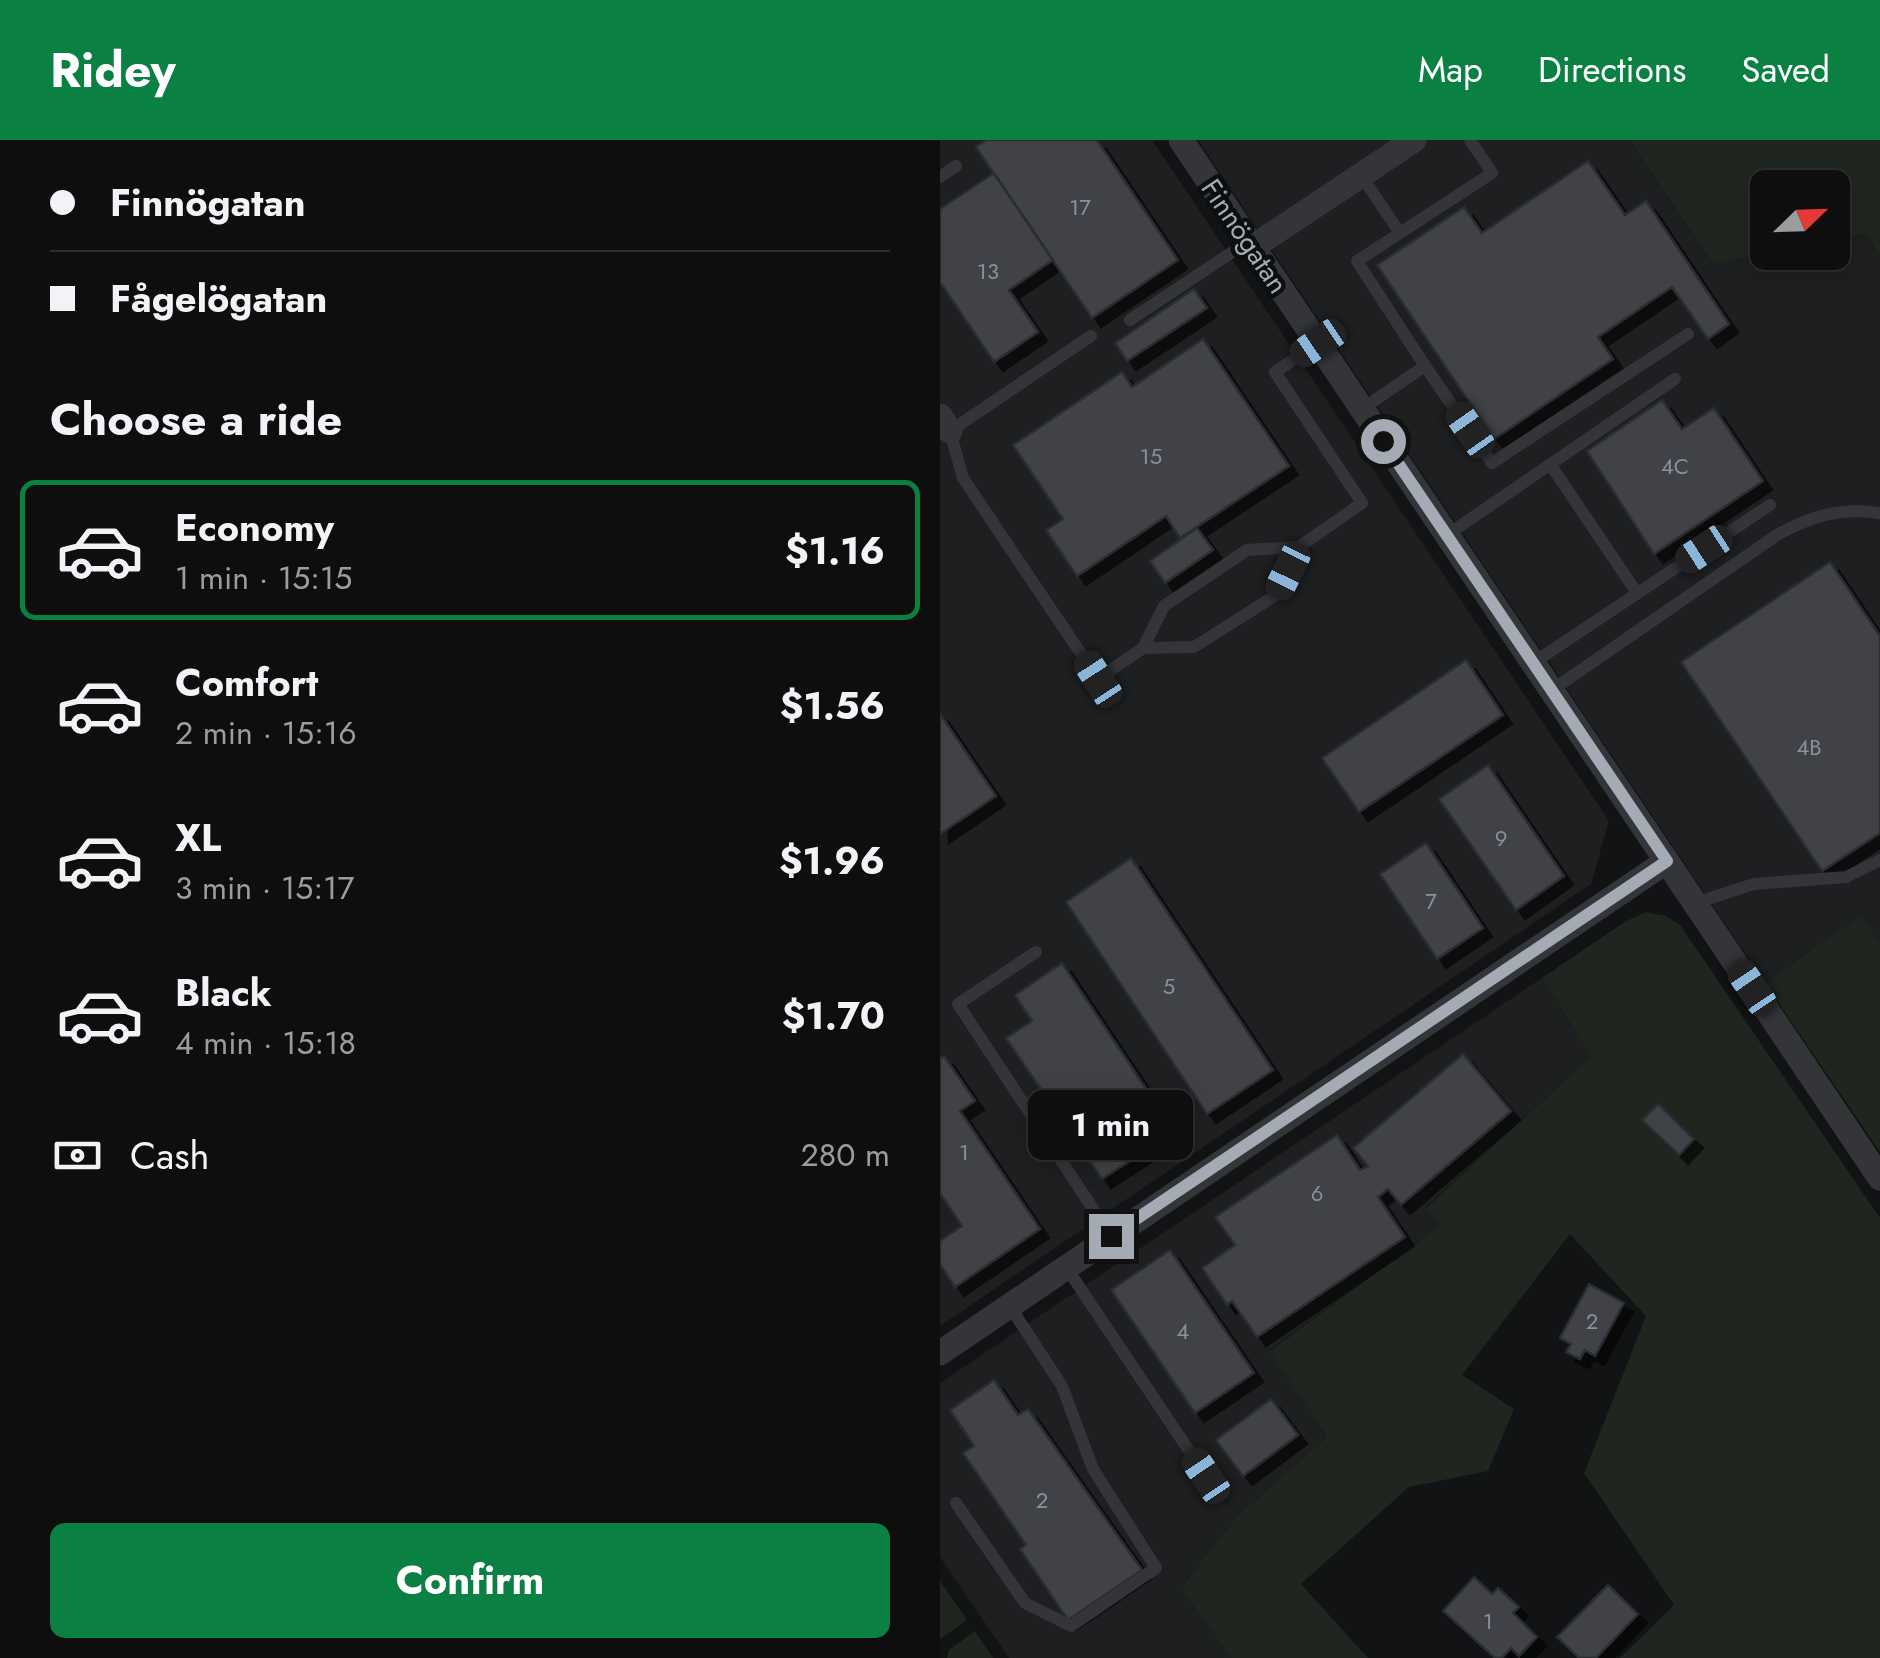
<!DOCTYPE html>
<meta charset="utf-8">
<style>
body{margin:0;font-family:Jost,sans-serif;background:#171718;color:#f1f3f6;height:100vh;display:flex;flex-direction:column;font-size:38px;white-space:nowrap}
*{box-sizing:border-box;margin:0}
p{font-size:32px;color:#9b9c9e}
.icon{flex:none;width:55px;height:55px;fill:none;stroke:currentColor;stroke-width:2;stroke-linecap:round;stroke-linejoin:round}
.map{position:relative;flex:1;overflow:hidden}
.drawer{display:flex;flex-direction:column;background:#0e0e0f;width:940px}
.drawer>*{flex:none}
.hud{display:grid;align-content:center;height:220px;padding:0 50px;background:#0e0e0f}
.needle{width:65px;rotate:67deg}
.buttons{position:absolute;left:810px;top:30px;display:grid;gap:20px}
.buttons a{display:grid;place-items:center;width:100px;height:100px;border-radius:15px;background:#0e0e0f;box-shadow:0 5px 25px #0003,0 0 0 2px #2e2e2f;font-size:50px}
.end{position:absolute;width:45px;height:45px;margin:-22px;border:12px solid #a4abb4;background:#111;box-shadow:0 0 0 5px #111}
.from{border-radius:50%}
.bubble{position:absolute;height:70px;border-radius:15px;background:#0e0e0f;box-shadow:0 5px 25px #0003,0 0 0 2px #2e2e2f;font-size:32px;font-weight:700;line-height:70px;text-align:center}
.car{position:absolute;width:30px;height:60px;margin:-30px -15px;border-radius:12px;box-shadow:0 0 8px 2px #0007;background:linear-gradient(#222 24%,#8ab4d8 0 40%,#222 0 76%,#8ab4d8 0 86%,#222 0)}
.hud b{display:flex;align-items:center;gap:35px;height:95px;font-size:38px}
.hud b+b{border-top:2px solid #2e2e2f}
.hud i{width:25px;height:25px;background:#f1f3f6}
ul{padding:0;list-style:none}
li{display:flex;align-items:center;gap:30px;height:140px;margin:0 20px 15px;padding:0 30px;border:5px solid transparent;border-radius:15px}
li div{flex:1}
li b{display:block;font-size:38px}
li em{font-style:normal;font-weight:700}
li.active{border-color:#0b8043}
li>.icon{width:90px;height:90px;stroke-width:1.5}
h2{padding:0 50px;font-size:45px;line-height:120px}
.pay{display:flex;align-items:center;gap:25px;height:110px;padding:0 50px;font-size:38px}
.pay p{margin-inline-start:auto}
.cta{display:flex;gap:20px;margin-top:auto;padding:20px 50px}
.cta a{flex:1;height:115px;border-radius:15px;background:#0b8043;color:#fff;font-size:40px;font-weight:700;line-height:115px;text-align:center}
header{display:flex;align-items:center;gap:60px;box-sizing:border-box;height:140px;padding:0 50px;background:#0b8043;color:#fff}
header strong{font-size:48px}
nav{display:flex;gap:55px;margin-inline-start:auto;font-size:35px}
main{display:flex;flex:1;min-height:0}
.map>svg:first-child{display:block}
.built{fill:#1e1f21}
.green{fill:#1f261f}
.building{fill:#414347;stroke:#2c2d30;stroke-width:2.5;filter:url(#shadow)}
.lines{fill:none;stroke-linecap:round;stroke-linejoin:round}
.lane{stroke:#343539;stroke-width:12}
.street{stroke:#343539;stroke-width:25}
.route{stroke:#a4abb4;stroke-width:12}
.labels{text-anchor:middle;stroke-width:9;stroke-linejoin:round;paint-order:stroke}
.number-label{font-size:22px;fill:#8b9199}
.street-label{font-size:28px;fill:#a4abb4;stroke:#0d0e0f}
</style>
<header>
<strong>Ridey</strong>
<nav><a>Map</a><a>Directions</a><a>Saved</a></nav>
</header>
<main>
<section class="drawer">
<div class="hud">
<b><i class="from"></i>Finnögatan</b>
<b><i></i>Fågelögatan</b>
</div>
<h2>Choose a ride</h2>
<ul>
<li class="active"><svg class="icon" aria-label="car" viewBox="0 0 24 24"><path d="M5 17H2v-5l4-1 3-4h7l3 4 3 1v5h-3M9 17h6M6 11h13"/><circle cx="7" cy="17" r="2"/><circle cx="17" cy="17" r="2"/></svg><div><b>Economy</b><p>1 min · 15:15</p></div><em>$1.16</em></li>
<li><svg class="icon" aria-label="car" viewBox="0 0 24 24"><path d="M5 17H2v-5l4-1 3-4h7l3 4 3 1v5h-3M9 17h6M6 11h13"/><circle cx="7" cy="17" r="2"/><circle cx="17" cy="17" r="2"/></svg><div><b>Comfort</b><p>2 min · 15:16</p></div><em>$1.56</em></li>
<li><svg class="icon" aria-label="car" viewBox="0 0 24 24"><path d="M5 17H2v-5l4-1 3-4h7l3 4 3 1v5h-3M9 17h6M6 11h13"/><circle cx="7" cy="17" r="2"/><circle cx="17" cy="17" r="2"/></svg><div><b>XL</b><p>3 min · 15:17</p></div><em>$1.96</em></li>
<li><svg class="icon" aria-label="car" viewBox="0 0 24 24"><path d="M5 17H2v-5l4-1 3-4h7l3 4 3 1v5h-3M9 17h6M6 11h13"/><circle cx="7" cy="17" r="2"/><circle cx="17" cy="17" r="2"/></svg><div><b>Black</b><p>4 min · 15:18</p></div><em>$1.70</em></li>
</ul>
<div class="pay"><svg class="icon" aria-label="cash" viewBox="0 0 24 24"><path d="M3 7h18v10H3z"/><circle cx="12" cy="12" r="2"/></svg>Cash<p>280 m</p></div>
<div class="cta"><a>Confirm</a></div>
</section>
<div class="map">
<svg width="940" height="1518" viewBox="0 0 940 1518">
<defs>
<filter id="shadow"><feDropShadow dx="9" dy="9" stdDeviation="0" flood-color="#0009"/></filter>
</defs>
<rect width="100%" height="100%" fill="#121314"/>
<path class="built" d="M0,0H212L669,681L651,744L0,1186Z
M258,0H690L773,124L830,113L892,112L893,100L926,94L940,116V802L921,775L825,843Z
M602,838L651,916L486,1067L500,1085L330,1210L387,1297L296,1377L241,1448L291,1518H69L0,1417V1243Z"/>
<path class="green" d="M690,0H940V116L926,94L893,100L892,48H828V112L830,113L773,124Z
M706,772L726,776L740,785L940,1078V1518H680L734,1465L644,1333L706,1176L630,1094L522,1235L574,1269L548,1331L469,1347L361,1444L428,1518H291L241,1448L296,1377L387,1297L330,1211L500,1085L486,1068L651,916L602,838L686,781Z
M921,775L940,802V1012L825,843Z
M0,1441L27,1480L0,1499Z
M35,1491L53,1518H7L9,1510Z"/>
<path class="building" d="M46,0H157L238,120L152,178L36,7Z
M648,21L685,75L706,61L789,184L768,199L732,147L658,197L673,219L554,299L437,125L524,67L542,93Z
M54,33L113,120L69,150L98,192L54,222L0,142V69Z
M254,149L267,168L187,221L175,203Z
M263,199L349,326L240,398L226,376L137,436L106,390L123,379L73,305L182,232L192,247Z
M722,260L742,289L774,268L823,341L714,414L647,311Z
M257,388L273,410L225,443L210,421Z
M890,422L940,496V693L882,731L741,522Z
M526,520L563,575L419,672L382,618Z
M0,574L56,656L0,694Z
M548,625L624,736L576,770L499,659Z
M486,703L543,788L497,819L440,734Z
M191,718L333,930L267,974L126,762Z
M122,823L235,992L162,1039L66,898L92,881L75,855Z
M523,914L571,971L461,1065L448,1049L438,1057L465,1097L317,1197L292,1161L287,1165L262,1128L295,1105L275,1077L397,995L420,1030L428,1026L413,1008Z
M4,916L35,961L20,971L100,1089L15,1147L0,1124V1101L22,1086L0,1053V918Z
M718,964L754,999L739,1015L702,980Z
M230,1110L314,1233L255,1273L171,1150Z
M649,1144L684,1163L655,1216L645,1210L640,1219L626,1212L631,1204L620,1198Z
M54,1240L78,1275L88,1269L202,1430L128,1480L80,1409L86,1405L23,1313L34,1306L10,1270Z
M331,1259L358,1295L303,1336L276,1300Z
M534,1437L552,1454L558,1448L579,1467L573,1473L597,1497L579,1516L571,1508L562,1518H555L503,1471Z
M668,1445L698,1474L656,1518H639L617,1497Z"/>
<g class="lines">
<path class="lane" d="M421,35L460,93
M0,37L16,26
M190,180L309,101
M151,196L10,291L23,338L158,539L203,508
M485,226L417,121L552,33L530,0
M422,269L485,226L552,323L748,194
M610,324L697,453
M507,395L735,239
M359,407L307,410L224,466L203,508L254,507L336,455L359,407L422,363L335,232L378,203
M593,523L830,365
M612,550L837,395C871,376 901,367 940,373
M755,763L814,744L906,737L940,720
M96,812L18,864L171,1096
M126,1127L266,1336
M16,1363L85,1463L131,1486L216,1428L153,1329L122,1246L69,1165"/>
<path class="street" d="M241,0L940,1038
M313,107L474,0
M0,276L10,291
M0,1213L727,721"/>
</g>
<g class="lines">
<path class="route" d="M171,1096L727,721L443,301"/>
</g>
<g class="labels">
<g class="number-label">
<text x="140" y="75">17</text>
<text x="48" y="139">13</text>
<text x="211" y="324">15</text>
<text x="735" y="334">4C</text>
<text x="869" y="615">4B</text>
<text x="561" y="706">9</text>
<text x="491" y="769">7</text>
<text x="229" y="854">5</text>
<text x="24" y="1020">1</text>
<text x="377" y="1061">6</text>
<text x="652" y="1189">2</text>
<text x="243" y="1199">4</text>
<text x="102" y="1368">2</text>
<text x="548" y="1489">1</text>
</g>
<g class="street-label">
<text transform="translate(305 96) rotate(56)" y="10">Finnögatan</text>
</g>
</g>
</svg>
<div class="buttons">
<a><svg class="needle" viewBox="-14 -14 28 28"><path d="M0-13l5 13h-10z" fill="#e53935"/><path d="M0 13l5-13h-10z" fill="#9b9c9e"/></svg></a>
</div>
<i class="end from" style="left:443px;top:301px"></i>
<i class="end" style="left:171px;top:1096px"></i>
<div class="bubble" style="left:88px;top:950px;width:165px">1 min</div>
<i class="car" style="left:378px;top:203px;rotate:236deg"></i>
<i class="car" style="left:530px;top:290px;rotate:325deg"></i>
<i class="car" style="left:764px;top:409px;rotate:237deg"></i>
<i class="car" style="left:348px;top:431px;rotate:206deg"></i>
<i class="car" style="left:158px;top:539px;rotate:327deg"></i>
<i class="car" style="left:812px;top:848px;rotate:326deg"></i>
<i class="car" style="left:266px;top:1336px;rotate:326deg"></i>
</div>
</main>
